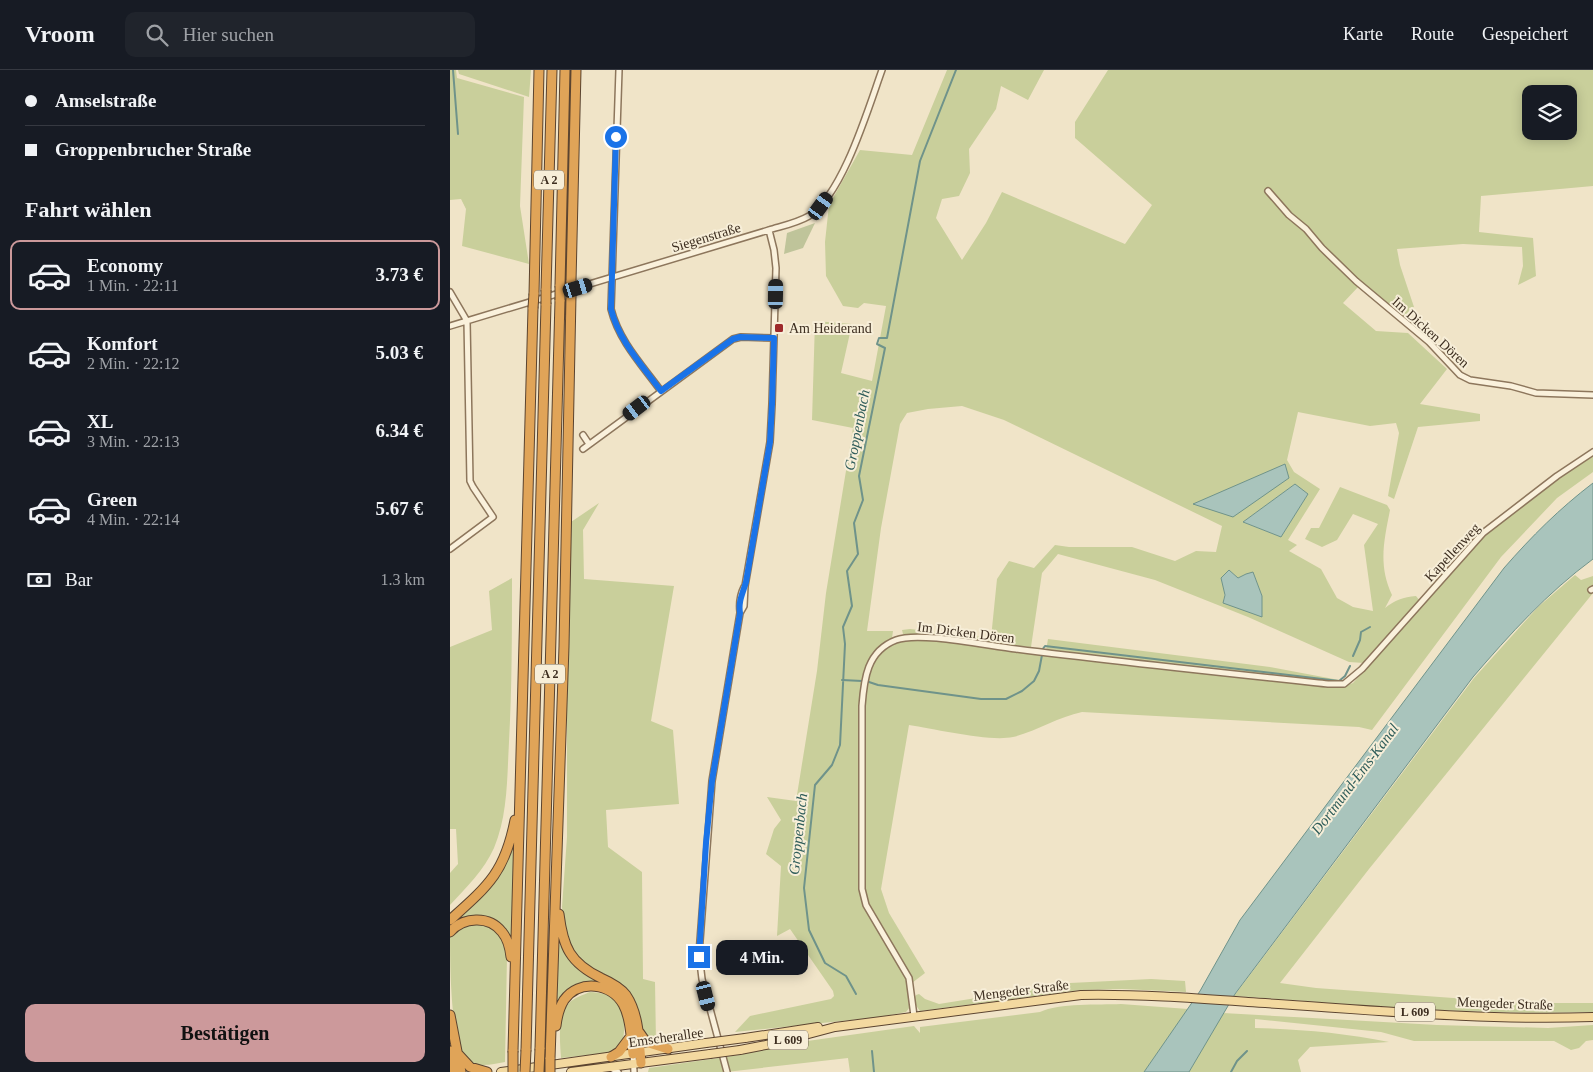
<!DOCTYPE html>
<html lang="de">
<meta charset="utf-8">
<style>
body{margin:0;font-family:"Times New Roman",serif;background:#20242c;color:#f1f3f6;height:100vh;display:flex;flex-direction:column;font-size:19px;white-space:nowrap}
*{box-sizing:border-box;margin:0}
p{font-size:16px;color:#9ea1a6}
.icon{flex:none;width:28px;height:28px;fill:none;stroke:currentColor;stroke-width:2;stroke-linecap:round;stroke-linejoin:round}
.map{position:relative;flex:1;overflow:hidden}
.panel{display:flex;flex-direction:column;background:#171b24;width:450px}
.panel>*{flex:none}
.top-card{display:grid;align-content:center;height:110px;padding:0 25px;background:#171b24}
.buttons{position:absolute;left:1072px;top:15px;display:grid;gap:10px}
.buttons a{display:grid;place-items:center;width:55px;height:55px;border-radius:10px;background:#171b24;box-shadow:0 2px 12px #0003;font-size:25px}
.end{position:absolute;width:22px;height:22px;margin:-11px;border:6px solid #1a73e8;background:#fff;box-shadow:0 0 0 2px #fff}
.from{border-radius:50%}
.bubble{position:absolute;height:35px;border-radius:10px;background:#171b24;box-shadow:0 2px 12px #0003;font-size:16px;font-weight:600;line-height:35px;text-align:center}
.car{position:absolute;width:15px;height:30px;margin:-15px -8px;border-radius:6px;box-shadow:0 0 4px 1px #0007;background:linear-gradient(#222 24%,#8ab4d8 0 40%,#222 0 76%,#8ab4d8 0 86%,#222 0)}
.top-card b{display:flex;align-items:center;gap:18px;height:48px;font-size:19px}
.top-card b+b{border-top:1px solid #363941}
.top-card i{width:12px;height:12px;background:#f1f3f6}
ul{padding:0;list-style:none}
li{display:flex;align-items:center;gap:15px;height:70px;margin:0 10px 8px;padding:0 15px;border:2px solid transparent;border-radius:10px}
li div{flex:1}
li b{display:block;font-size:19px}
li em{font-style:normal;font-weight:600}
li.active{border-color:#cc999b}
li>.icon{width:45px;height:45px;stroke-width:1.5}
h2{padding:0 25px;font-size:22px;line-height:60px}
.pay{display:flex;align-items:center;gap:12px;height:55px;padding:0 25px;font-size:19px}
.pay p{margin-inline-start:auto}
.action{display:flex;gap:10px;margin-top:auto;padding:10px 25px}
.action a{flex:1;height:58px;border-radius:10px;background:#cc999b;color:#111;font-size:20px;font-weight:600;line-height:58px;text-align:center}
header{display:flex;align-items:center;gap:30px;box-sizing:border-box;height:70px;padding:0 25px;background:#171b24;border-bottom:1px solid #363941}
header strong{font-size:24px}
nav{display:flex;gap:28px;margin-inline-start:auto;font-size:18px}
.search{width:350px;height:45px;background:#20242c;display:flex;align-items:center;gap:12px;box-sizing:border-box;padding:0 18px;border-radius:10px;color:#9ea1a6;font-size:19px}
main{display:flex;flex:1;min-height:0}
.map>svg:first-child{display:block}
.green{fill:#c9cf9b;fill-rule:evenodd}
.cemetery{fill:#bfc49a}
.water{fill:#a9c4bc;stroke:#6f938a}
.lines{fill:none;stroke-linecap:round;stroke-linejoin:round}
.stream{stroke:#6f938a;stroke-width:2}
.minor-casing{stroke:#8d765c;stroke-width:8}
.primary-casing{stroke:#5b4430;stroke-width:10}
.motorway-casing{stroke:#5b4430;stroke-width:11}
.minor{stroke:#faf1dc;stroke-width:5}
.primary{stroke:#f3d9a0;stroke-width:8}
.motorway{stroke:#e0a458;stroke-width:9}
.primary-bridge-casing{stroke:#5b4430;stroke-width:10;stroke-linecap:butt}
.motorway-bridge-casing{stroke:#5b4430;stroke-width:11;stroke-linecap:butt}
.primary-bridge{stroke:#f3d9a0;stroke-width:8}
.motorway-bridge{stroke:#e0a458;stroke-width:9}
.route{stroke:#1a73e8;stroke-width:6}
.poi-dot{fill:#9e2a2b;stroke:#f7eed8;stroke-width:2}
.labels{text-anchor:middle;stroke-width:4;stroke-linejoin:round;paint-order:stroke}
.shield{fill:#f7eed8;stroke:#756857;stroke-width:1}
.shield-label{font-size:12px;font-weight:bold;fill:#3d2e20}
.street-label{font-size:14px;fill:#3d2e20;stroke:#f7eed8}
.poi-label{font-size:14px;fill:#3d2e20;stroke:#f7eed8;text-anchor:start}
.water-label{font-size:15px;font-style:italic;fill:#2f5d5a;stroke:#f7eed8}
</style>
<header>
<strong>Vroom</strong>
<div class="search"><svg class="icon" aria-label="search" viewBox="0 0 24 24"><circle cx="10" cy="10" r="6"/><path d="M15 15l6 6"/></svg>Hier suchen</div>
<nav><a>Karte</a><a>Route</a><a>Gespeichert</a></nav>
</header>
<main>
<section class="panel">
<div class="top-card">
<b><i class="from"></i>Amselstraße</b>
<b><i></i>Groppenbrucher Straße</b>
</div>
<h2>Fahrt wählen</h2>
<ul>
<li class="active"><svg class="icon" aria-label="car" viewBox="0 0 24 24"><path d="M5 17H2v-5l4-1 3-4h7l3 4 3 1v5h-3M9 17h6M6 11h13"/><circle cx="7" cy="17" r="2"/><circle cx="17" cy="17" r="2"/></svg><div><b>Economy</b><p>1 Min. · 22:11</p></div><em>3.73 €</em></li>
<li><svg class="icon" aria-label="car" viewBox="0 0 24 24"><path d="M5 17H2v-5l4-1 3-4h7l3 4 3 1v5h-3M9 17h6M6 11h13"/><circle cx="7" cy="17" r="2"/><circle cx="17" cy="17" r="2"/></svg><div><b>Komfort</b><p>2 Min. · 22:12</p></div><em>5.03 €</em></li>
<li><svg class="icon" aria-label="car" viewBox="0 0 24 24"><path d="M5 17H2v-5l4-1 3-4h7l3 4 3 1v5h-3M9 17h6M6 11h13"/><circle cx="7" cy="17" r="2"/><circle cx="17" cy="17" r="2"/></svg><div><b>XL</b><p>3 Min. · 22:13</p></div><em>6.34 €</em></li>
<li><svg class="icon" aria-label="car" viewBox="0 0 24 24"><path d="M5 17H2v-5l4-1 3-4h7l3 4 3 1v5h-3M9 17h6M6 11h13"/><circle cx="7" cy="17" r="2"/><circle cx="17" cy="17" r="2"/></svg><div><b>Green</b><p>4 Min. · 22:14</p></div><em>5.67 €</em></li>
</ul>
<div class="pay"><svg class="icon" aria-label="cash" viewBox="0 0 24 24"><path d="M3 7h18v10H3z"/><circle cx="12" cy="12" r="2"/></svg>Bar<p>1.3 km</p></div>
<div class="action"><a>Bestätigen</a></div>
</section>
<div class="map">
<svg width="1143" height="1002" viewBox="0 0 1143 1002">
<rect width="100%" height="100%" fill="#f0e4c8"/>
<path class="green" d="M0,0H6L7,8L74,27L70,136L79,194L12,176L16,139L11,129L0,130Z
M8,0H81L79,27L9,4Z
M497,0H594L578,30L551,16L546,39L519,79L520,103L509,126L492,129L486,148L512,190L536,153L552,122L675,174L702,135L625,68V52L658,0H1143V116L1031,126L1029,162L1083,168L1086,206L1068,215L1073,196L1072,177L1013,174L947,179L950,195L964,237L959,238L961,254L958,258L909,216L893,233L926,261L958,263L997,299L970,334L1030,344V351L968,357L944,429L938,426L949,363L946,353L920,356L848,342L837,390L844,402L870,419L838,470L847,475L839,481L871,499L887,528L903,537L923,541L914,475L928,454L903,444L887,470L872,477L855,469L861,458H869L890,417L937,435L940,440C934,471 928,495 942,525L935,538C945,530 953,527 966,526L970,531L914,593L899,592L798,547L705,510L608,484L592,503L581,577L546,574L744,602L890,618L903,613L1034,464L1111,405L1143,385V402L1107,428L1051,487L922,660L909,657L632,642C608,647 587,661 563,667C539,672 486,659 459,655L431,819L439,843L475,903L458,916L460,937L456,942L430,947L285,962L300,946L381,929L384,926L383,921L340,859L327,866L331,796L316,784L324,759L331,750L317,727L346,731L367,601L376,523L403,358L362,350L365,251L402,254L391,303L422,311L436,236L414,233L408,238L393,236L376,206L375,172L379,135L410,80L462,85ZM1081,24H1119V61H1081ZM512,336L554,350L772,456L766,482L746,481L725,491L682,477H619L605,475L584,498L559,491L547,509L541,568L460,559L452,560L453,564L468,565L444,571L422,590L414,612L412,611C416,591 426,580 442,568L443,561H417L431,458L450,354L457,343L478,339ZM845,414L858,424L831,467L793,452ZM779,500L788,508L796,504L803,502L812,526L773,533Z
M149,433L133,460L134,509L224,516L201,651L223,660L229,734L156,740L158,777L192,802L193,909L205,912L206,972L197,968L144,901L127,888L115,862L112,837L117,767V611L121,452Z
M1125,505L1131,510L1143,506V523L919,799L830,913L866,918L1072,933H1143V942C1024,946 903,934 784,926L1024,608L1088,537Z
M62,508C62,563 62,618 59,672C57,707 58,745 44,778C34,800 17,817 0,835V803L8,794L6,759H0V577L42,560L39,521Z
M598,569L820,597L889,610L888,613L596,581Z
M64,772L61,873L57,886L55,992C42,994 30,998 17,991C0,979 0,887 0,862L2,855L42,816L56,791Z
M106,869L115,883L153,913C128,910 118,920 103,938Z
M701,909L735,911L736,922L672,919L631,920L470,941C466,936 462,931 466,925L469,924L475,929L489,934L620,913Z
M140,922C149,923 159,923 166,930C175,939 176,961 172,972C171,975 168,979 165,982L111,988C110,972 107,946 119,933C125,927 133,925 140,922Z
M671,934L738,939L694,1002H400L398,988L276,1002H198L199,998L289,985L336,974L464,956L470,963V957L590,942C609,933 649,935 671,934Z
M773,943L987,955L1098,958L1143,955V970L1136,971L1129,978L1121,980L1104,971H964L931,962L805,949V958C849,959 895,963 939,972L860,977L848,990L851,1002H739Z"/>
<path class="cemetery" d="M365,153L353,178L334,184L337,163Z"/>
<path class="water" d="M835,394L839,408L783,447L743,434Z
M1143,413V489C1097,523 1060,564 1023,607L785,924L739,1002H694L750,921L790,850L1054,498C1082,466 1109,439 1143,413Z
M845,414L858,424L831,467L793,452Z
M779,500L788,508L796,504L803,502L812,526V547L773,533L775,525L771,508Z"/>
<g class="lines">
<path class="stream" d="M3,0L8,64
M592,580L595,576L889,611L895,606L900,596
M903,586L910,570L911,562L920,557
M392,610L412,611
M416,611L428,615L531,629H556L572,621L584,611L589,601L592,585
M406,924L396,906L375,893L359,860L354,818L365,715L382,695L390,675L395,574L393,557L402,536L397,501L408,484L404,453L413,430L409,406L435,278L427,274L429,268H437L470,91L506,0
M422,981L424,1002
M781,1002L787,991L797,981"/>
<defs>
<path id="minor" d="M169,0L161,239C169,271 192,295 211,321
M818,121L839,145L856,159L872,178L906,211L979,272L1010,305L1020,310L1061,316L1086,323L1143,325
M0,222L17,251L20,411L23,417L43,447L0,479
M0,256L319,160C332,156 347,153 359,146C393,124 418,39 432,0
M133,365L139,374
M133,379L283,269L291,267L324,268
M1141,520L1143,519
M290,542C289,533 290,525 294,517
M464,946L459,908L416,835L412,819V636C414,609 417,581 446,570C469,561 538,576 566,579C669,592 774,603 878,614H894L912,599L1033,463L1107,406L1143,382
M183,984L184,1002
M159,997L168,1002
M277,1002L252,909L249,884L262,711L290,543L294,536L295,516L320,372L322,334L326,198L324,180L319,160"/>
<path id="primary" d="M295,968L368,957
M290,980L321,974L385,957L631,925C687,924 742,928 798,932C912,939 1028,951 1143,947
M51,1002L256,973
M121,1002L260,984"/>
<path id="motorway" d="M121,212L126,0
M110,216L115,0
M96,220L102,0
M84,224L89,0
M109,844C113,877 120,893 151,908C160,912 170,917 176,925C189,944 189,971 191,993
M0,850C38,816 55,802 65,750
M0,862C13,847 39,845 52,862C58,869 60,878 61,887
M0,945L11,1002
M106,956C107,947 109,938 114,930C129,909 161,913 173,934C181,949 181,968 183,984
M189,962L196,972L218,979
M90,979L110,230
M76,980L96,234
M0,981L4,1002
M63,981L83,238
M8,984L20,997L37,1002
M161,987L169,982L181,966
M100,989L114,576L121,226"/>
</defs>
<use href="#minor" class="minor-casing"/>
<use href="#primary" class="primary-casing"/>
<use href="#motorway" class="motorway-casing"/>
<use href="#minor" class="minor"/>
<use href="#primary" class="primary"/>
<use href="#motorway" class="motorway"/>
<defs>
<path id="primary-bridge" d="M256,973L295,968
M260,984L290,980"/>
<path id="motorway-bridge" d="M121,226V212
M110,230V216
M96,234V220
M83,238L84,224
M63,1002V981
M75,1002L76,980
M89,1002L90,979
M100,1002V989"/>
</defs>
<use href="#primary-bridge" class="primary-bridge-casing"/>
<use href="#motorway-bridge" class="motorway-bridge-casing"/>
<use href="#primary-bridge" class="primary-bridge"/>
<use href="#motorway-bridge" class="motorway-bridge"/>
</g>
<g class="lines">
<path class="route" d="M166,67L161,239C169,271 192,295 211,321L283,269L290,267L324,268L322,334L320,372L296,512C293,523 288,531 290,543L262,711L256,773L249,887"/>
</g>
<rect class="poi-dot" x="324" y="253" width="10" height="10" rx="2.5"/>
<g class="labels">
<g class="shield">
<rect x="84" y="100.5" width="30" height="19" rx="4"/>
<rect x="85" y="594.5" width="30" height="19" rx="4"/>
<rect x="945" y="932.5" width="40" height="19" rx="4"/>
<rect x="318" y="960.5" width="40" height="19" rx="4"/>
</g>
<g class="shield-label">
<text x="99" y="114">A 2</text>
<text x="100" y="608">A 2</text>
<text x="965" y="946">L 609</text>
<text x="338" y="974">L 609</text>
</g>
<g class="street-label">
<text transform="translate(256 167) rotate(-17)" y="5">Siegenstraße</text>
<text transform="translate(981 262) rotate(42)" y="5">Im Dicken Dören</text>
<text transform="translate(1002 482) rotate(-47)" y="5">Kapellenweg</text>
<text transform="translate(516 562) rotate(7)" y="5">Im Dicken Dören</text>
<text transform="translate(571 920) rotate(-7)" y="5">Mengeder Straße</text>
<text transform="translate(1055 933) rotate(2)" y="5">Mengeder Straße</text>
<text transform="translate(216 967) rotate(-8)" y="5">Emscherallee</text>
</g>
<g class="poi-label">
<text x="339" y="263">Am Heiderand</text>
</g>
<g class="water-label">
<text transform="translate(407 360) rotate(-79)" y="5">Groppenbach</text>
<text transform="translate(905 709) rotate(-53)" y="5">Dortmund-Ems-Kanal</text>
<text transform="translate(348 764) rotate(-84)" y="5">Groppenbach</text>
</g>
</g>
</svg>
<div class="buttons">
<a><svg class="icon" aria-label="layers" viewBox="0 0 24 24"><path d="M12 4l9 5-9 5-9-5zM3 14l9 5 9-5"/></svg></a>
</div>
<i class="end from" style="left:166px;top:67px"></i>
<i class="end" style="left:249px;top:887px"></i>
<div class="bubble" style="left:266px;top:870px;width:92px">4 Min.</div>
<i class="car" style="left:371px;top:136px;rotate:36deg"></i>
<i class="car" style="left:128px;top:218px;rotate:73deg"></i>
<i class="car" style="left:326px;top:224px;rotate:1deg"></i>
<i class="car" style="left:187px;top:338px;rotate:233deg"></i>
<i class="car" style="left:256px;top:926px;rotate:166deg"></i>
</div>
</main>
